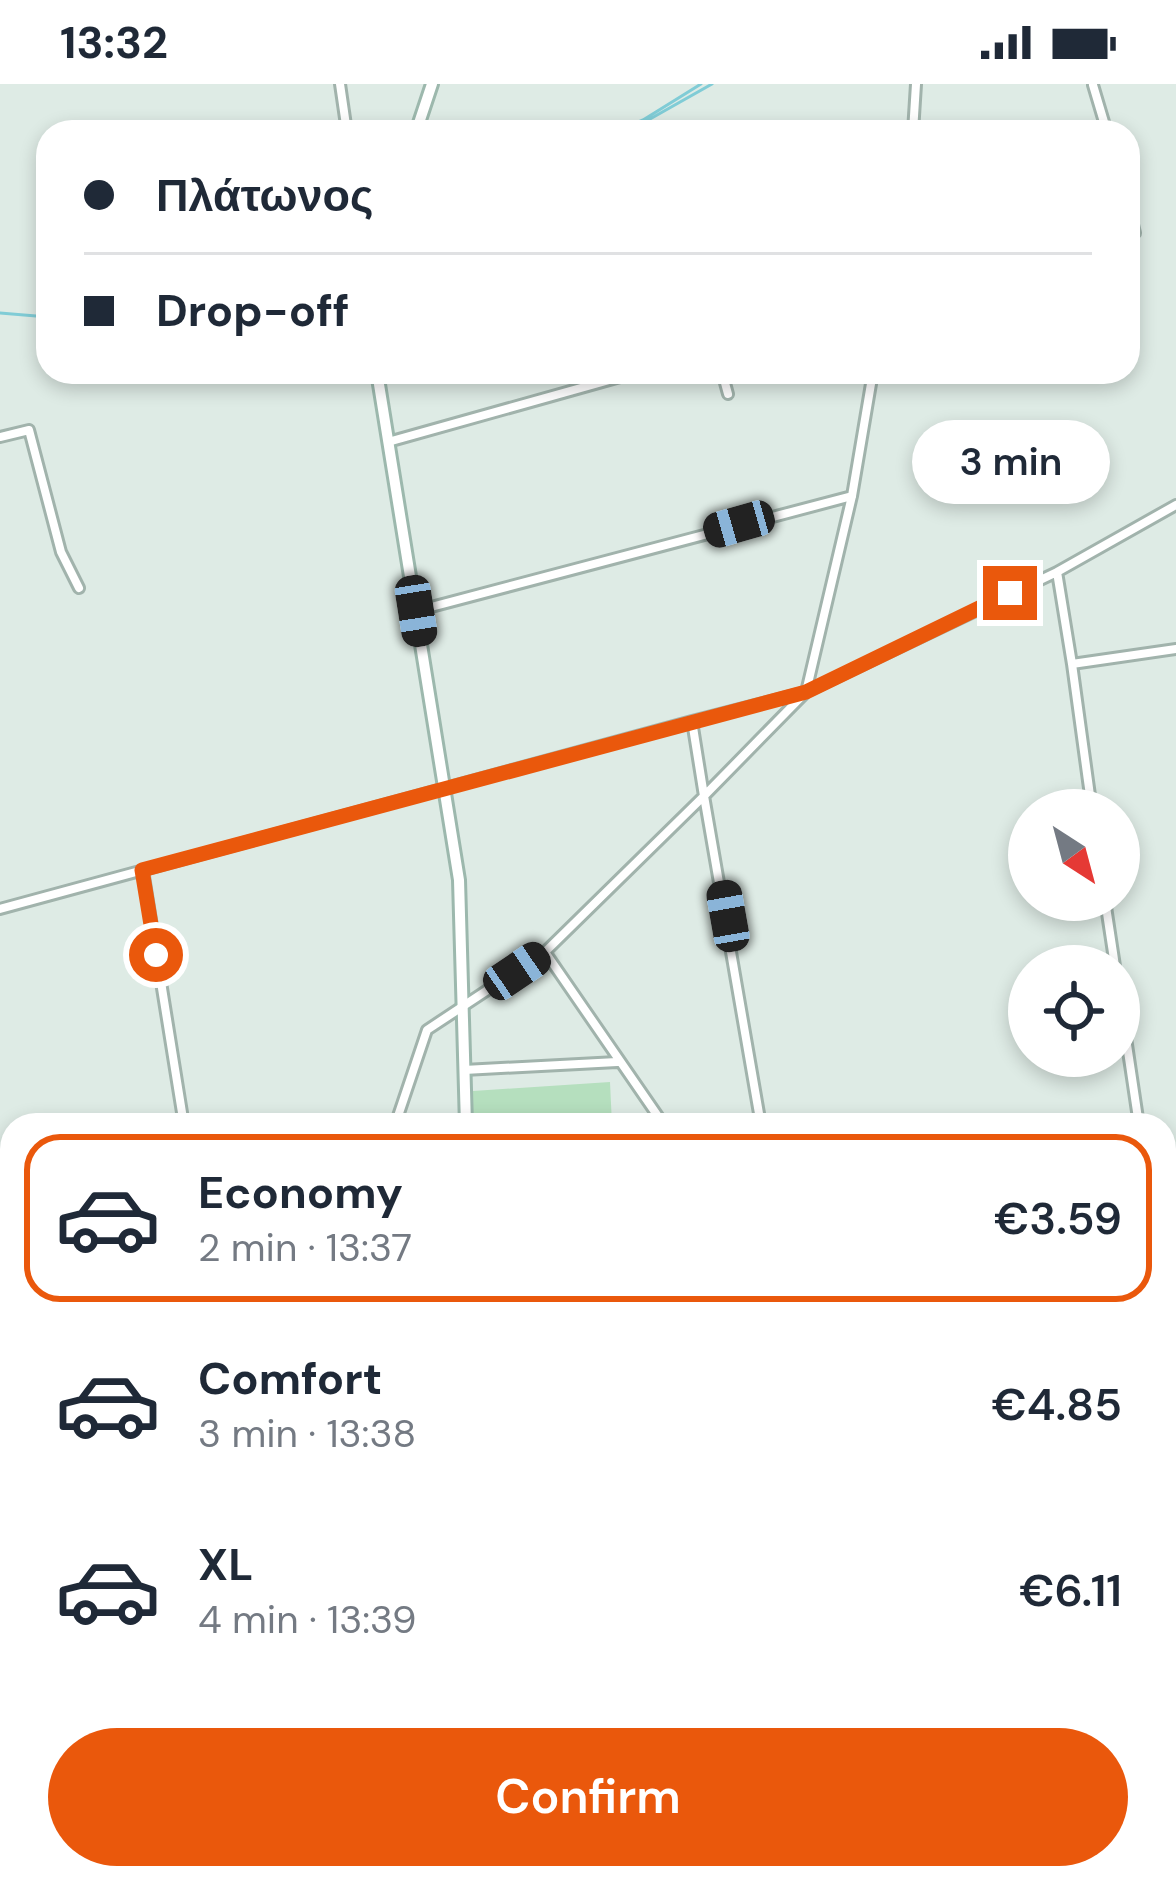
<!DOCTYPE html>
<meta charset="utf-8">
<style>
body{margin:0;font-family:"DM Sans",sans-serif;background:#f6f6f7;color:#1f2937;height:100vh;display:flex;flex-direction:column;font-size:45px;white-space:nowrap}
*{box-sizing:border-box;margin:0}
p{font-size:39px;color:#747a83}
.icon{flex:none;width:66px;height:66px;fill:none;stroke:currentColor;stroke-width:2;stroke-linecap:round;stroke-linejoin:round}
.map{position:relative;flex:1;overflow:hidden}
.sheet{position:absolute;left:0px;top:1029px;width:1176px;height:777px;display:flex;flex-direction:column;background:#fff;border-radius:36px 36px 0 0;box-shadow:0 6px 18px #0003}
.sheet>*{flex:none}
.hud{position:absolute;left:36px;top:36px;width:1104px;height:264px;border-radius:36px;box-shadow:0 6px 18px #0003;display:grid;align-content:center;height:264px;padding:0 48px;background:#fff}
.needle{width:78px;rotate:144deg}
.controls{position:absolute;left:1008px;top:705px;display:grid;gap:24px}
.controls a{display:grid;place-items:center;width:132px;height:132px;border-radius:50%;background:#fff;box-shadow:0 6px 18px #0003;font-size:60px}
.end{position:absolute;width:54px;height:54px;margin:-27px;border:15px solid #ea580c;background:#fff;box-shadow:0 0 0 6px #fff}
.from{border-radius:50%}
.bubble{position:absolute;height:84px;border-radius:42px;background:#fff;box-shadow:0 6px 18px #0003;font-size:39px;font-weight:600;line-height:84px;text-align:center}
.car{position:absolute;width:36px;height:72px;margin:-36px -18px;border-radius:15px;box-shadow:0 0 9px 3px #0007;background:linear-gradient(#222 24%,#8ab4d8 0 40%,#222 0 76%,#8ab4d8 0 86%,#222 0)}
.hud b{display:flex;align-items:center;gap:42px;height:114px;font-size:45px}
.hud b+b{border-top:3px solid #e0e1e3}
.hud i{width:30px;height:30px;background:#1f2937}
ul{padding:21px 0 0;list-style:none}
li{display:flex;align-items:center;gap:36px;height:168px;margin:0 24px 18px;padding:0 24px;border:6px solid transparent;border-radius:36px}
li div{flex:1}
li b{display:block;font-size:45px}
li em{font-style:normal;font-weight:600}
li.current{border-color:#ea580c}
li>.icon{width:108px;height:108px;stroke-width:1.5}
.button{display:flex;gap:24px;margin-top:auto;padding:24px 48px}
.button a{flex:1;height:138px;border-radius:72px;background:#ea580c;color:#fff;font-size:48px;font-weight:600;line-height:138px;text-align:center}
.status{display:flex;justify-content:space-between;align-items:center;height:84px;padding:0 60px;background:#fff;direction:ltr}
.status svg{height:33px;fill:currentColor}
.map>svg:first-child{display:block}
.green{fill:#b5dfbe}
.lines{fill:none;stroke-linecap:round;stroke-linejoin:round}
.stream{stroke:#80ccd6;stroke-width:3}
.street-casing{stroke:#a1b3ac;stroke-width:14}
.secondary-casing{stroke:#9cb8ad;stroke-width:16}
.primary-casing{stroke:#c0c8c6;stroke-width:18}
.street{stroke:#fff;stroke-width:8}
.secondary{stroke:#fff;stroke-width:10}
.primary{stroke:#5fa590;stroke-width:12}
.route{stroke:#ea580c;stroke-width:15}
</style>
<div class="status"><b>13:32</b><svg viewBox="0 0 49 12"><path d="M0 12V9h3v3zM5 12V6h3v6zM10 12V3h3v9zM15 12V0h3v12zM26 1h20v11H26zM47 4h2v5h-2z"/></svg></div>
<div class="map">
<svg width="1176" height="1804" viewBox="0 0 1176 1804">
<rect width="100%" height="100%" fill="#deebe5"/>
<path class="green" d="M610,998L612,1041H473V1007Z"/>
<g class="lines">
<path class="stream" d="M615,48L643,36L701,0
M627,48L712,0
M0,229L48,233
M1164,1386L1176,1387
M474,1804L475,1794"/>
<defs>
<path id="street" d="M340,0L347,48
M1093,1L1107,48
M913,48L916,0
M1128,120L1135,149L1128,157
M722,288L728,310
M0,353L29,346L61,468L79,504
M388,358L638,288
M1057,488L1176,421
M416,527L852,412
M692,637L806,608L852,412L873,288
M1092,726L1072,580L1176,565
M143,786L184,1041
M1105,816L1115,882
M0,825L692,637L704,712L545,868L427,946L395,1041
M545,868L664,1041
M1119,907L1139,1041
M464,986L617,978
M761,1041L704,712L806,608L1057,488L1072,580
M1164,1200L1176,1276
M0,1213L12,1212
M0,1323L12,1325
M1164,1393L1176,1396
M1164,1411L1176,1489
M0,1412L12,1414
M0,1517L12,1518
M0,1628L12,1552
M0,1720L12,1722
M96,1804L98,1794
M256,1804L257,1794
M413,1804L415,1794"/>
<path id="secondary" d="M416,48L432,0
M377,288L459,796L466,1041
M873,1794L875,1804"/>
<path id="primary" d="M0,1275L12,1274
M1164,1374L1176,1375"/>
</defs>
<use href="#street" class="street-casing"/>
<use href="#secondary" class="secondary-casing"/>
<use href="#primary" class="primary-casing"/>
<use href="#street" class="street"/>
<use href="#secondary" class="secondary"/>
<use href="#primary" class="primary"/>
</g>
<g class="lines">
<path class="route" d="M156,871L142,786L806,608L1010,509"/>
</g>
</svg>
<div class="controls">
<a><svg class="needle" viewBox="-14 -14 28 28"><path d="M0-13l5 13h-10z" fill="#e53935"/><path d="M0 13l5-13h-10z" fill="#747a83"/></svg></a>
<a><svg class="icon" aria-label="locate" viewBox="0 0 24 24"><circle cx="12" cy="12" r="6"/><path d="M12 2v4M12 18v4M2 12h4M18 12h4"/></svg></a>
</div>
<i class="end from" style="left:156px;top:871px"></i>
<i class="end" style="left:1010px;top:509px"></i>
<div class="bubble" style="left:912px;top:336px;width:198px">3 min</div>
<i class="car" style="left:739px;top:440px;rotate:254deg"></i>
<i class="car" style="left:416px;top:527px;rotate:171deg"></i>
<i class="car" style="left:728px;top:832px;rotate:350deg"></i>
<i class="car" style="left:517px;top:887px;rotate:56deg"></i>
<div class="hud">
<b><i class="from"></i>Πλάτωνος</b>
<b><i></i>Drop-off</b>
</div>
<section class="sheet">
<ul>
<li class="current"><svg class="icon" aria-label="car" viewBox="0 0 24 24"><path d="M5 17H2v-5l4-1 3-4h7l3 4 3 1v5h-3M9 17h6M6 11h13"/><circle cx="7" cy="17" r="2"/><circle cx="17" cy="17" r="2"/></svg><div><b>Economy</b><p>2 min · 13:37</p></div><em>€3.59</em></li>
<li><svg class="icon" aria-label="car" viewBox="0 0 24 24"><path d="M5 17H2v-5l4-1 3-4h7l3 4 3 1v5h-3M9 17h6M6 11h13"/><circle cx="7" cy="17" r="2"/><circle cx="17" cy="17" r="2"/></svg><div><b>Comfort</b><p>3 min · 13:38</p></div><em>€4.85</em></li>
<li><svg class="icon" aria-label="car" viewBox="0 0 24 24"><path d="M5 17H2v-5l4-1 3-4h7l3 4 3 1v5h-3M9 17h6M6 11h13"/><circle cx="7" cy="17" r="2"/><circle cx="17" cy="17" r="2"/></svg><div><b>XL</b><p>4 min · 13:39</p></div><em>€6.11</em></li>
</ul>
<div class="button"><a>Confirm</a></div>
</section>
</div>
